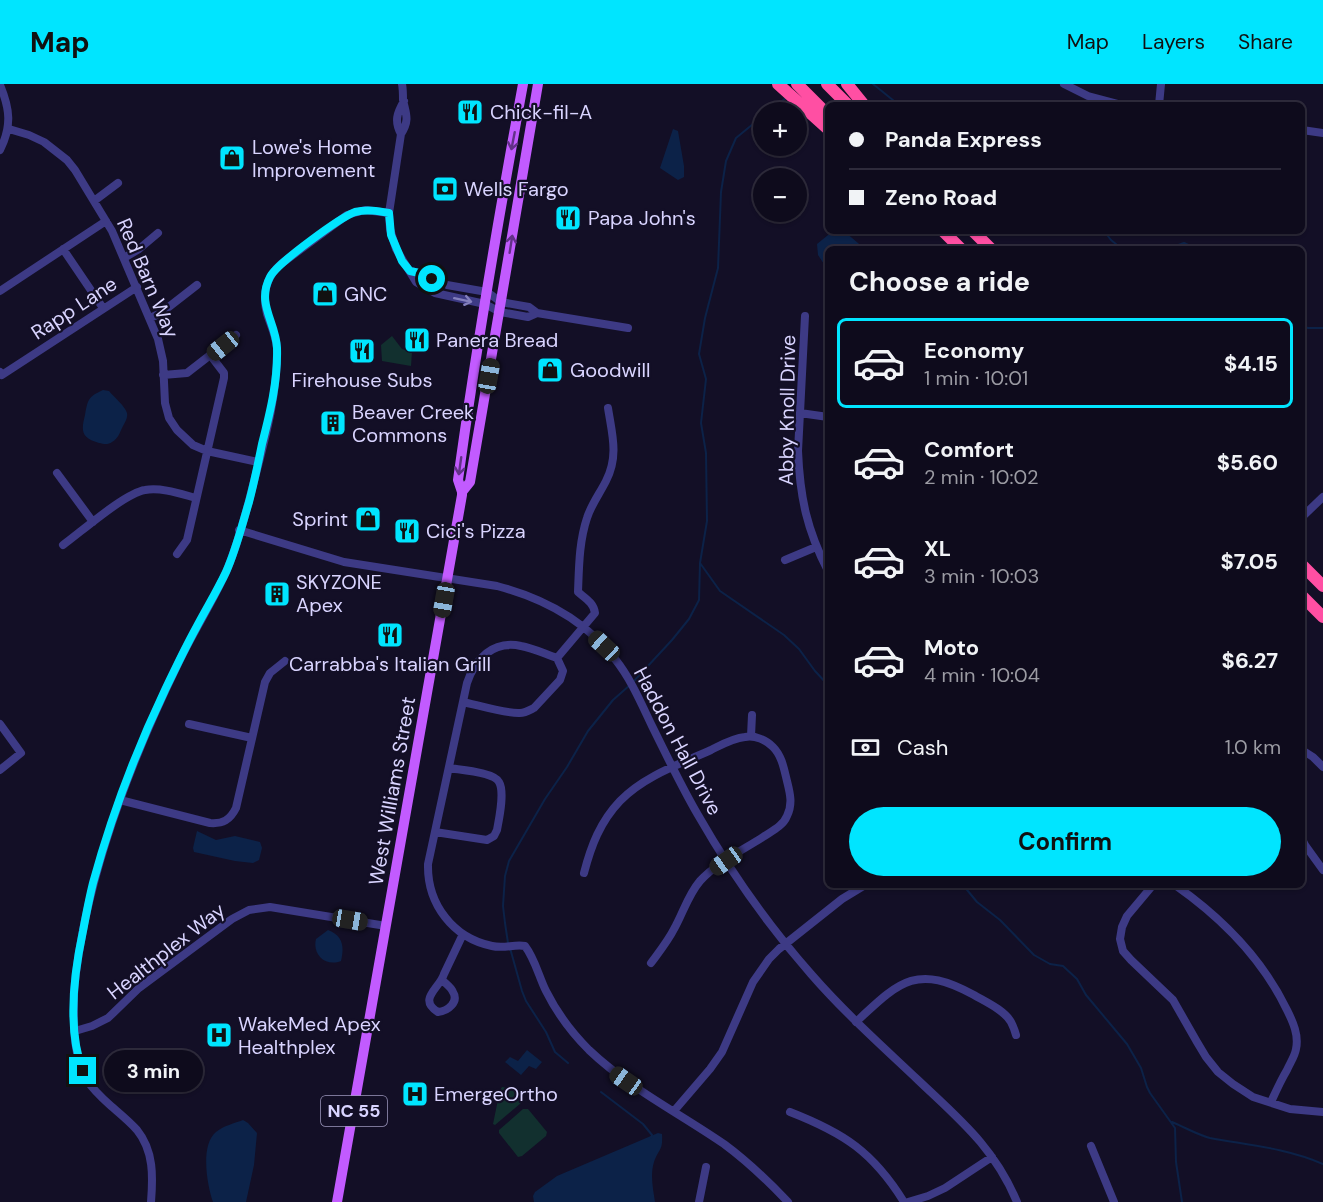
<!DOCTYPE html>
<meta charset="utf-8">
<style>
body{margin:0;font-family:"DM Sans",sans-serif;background:#1c1929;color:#f1f3f6;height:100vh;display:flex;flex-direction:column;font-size:22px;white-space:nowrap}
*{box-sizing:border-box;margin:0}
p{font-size:20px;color:#9b9ba3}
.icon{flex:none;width:33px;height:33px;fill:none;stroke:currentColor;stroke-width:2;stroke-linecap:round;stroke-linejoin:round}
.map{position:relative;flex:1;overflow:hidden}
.side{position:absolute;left:825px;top:162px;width:480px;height:642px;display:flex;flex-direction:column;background:#0e0b1c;border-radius:9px;box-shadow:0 2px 4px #0004,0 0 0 2px #2e2b3b}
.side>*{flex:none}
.banner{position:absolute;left:825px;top:18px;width:480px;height:132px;border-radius:9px;box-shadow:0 2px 4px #0004,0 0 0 2px #2e2b3b;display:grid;align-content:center;height:132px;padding:0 24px;background:#0e0b1c}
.buttons{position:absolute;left:753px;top:18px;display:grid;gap:12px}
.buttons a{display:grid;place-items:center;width:54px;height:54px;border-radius:50%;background:#0e0b1c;box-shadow:0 2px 4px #0004,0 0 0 2px #2e2b3b;font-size:30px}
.end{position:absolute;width:27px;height:27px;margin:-14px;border:8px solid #00e5ff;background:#111;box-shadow:0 0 0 3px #111}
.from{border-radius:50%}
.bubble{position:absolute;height:42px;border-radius:21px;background:#0e0b1c;box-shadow:0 2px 4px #0004,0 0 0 2px #2e2b3b;font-size:20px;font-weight:700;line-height:42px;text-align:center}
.car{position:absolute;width:18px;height:36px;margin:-18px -9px;border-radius:8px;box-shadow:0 0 4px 2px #0007;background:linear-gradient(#222 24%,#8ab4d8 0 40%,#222 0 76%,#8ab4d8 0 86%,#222 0)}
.banner b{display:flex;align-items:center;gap:21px;height:57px;font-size:22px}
.banner b+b{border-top:2px solid #2e2b3b}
.banner i{width:15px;height:15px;background:#f1f3f6}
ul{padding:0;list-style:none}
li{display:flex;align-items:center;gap:18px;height:90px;margin:0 12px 9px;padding:0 12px;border:3px solid transparent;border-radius:9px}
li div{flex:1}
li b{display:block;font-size:22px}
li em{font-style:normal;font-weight:700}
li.on{border-color:#00e5ff}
li>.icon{width:54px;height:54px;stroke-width:1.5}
h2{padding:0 24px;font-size:27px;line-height:72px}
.pay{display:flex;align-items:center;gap:15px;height:66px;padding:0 24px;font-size:22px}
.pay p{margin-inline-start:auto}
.cta{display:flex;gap:12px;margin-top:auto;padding:12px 24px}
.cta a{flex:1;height:69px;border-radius:36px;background:#00e5ff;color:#111;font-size:24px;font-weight:700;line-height:69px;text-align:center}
header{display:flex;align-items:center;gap:36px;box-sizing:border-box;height:84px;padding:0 30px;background:#00e5ff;color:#111}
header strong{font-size:28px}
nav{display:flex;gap:33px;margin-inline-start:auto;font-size:21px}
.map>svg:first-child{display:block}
.green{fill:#12302f}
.water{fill:#0c2248}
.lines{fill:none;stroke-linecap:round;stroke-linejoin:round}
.stream{stroke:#0c2248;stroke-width:2}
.minor{stroke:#3d3a85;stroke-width:8}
.major{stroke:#c25bff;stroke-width:10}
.highway{stroke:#ff4fa3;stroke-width:12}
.oneway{stroke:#623188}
.oneway2{stroke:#837fbc}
.route{stroke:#00e5ff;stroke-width:8}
.labels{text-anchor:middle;stroke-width:4.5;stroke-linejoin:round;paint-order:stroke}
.shield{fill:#130f26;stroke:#9e99be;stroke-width:1.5}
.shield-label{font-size:18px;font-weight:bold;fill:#d9d4ff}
.poi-label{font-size:20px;fill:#d9d4ff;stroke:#130f26;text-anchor:start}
.street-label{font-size:20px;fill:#d9d4ff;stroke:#130f26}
</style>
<header>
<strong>Map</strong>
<nav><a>Map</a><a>Layers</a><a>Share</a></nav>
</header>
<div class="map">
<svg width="1323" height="1118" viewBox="0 0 1323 1118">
<rect width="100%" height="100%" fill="#130f26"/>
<path class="green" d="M392,252L402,265L412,268L411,282L382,277L381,261Z
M502,1003C509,1004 519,1009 522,1015L521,1019L495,1041L493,1040L500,1006Z
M523,1025H528L547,1048L546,1052L522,1072L518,1073L499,1049V1046Z"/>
<path class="water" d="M673,45L678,47L684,82V93L678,96L660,84Z
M833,147L845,148L865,165H828V186L818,171L817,160Z
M103,306L109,307C114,313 125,322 127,329C128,334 125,338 123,342C120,348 118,355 112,358C108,361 104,360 99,359C81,354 81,347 85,331C88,315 88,313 103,306Z
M197,747L216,756L235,752L260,758L262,764L259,776L253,779L235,777L194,768L193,764Z
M328,846C344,852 344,864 341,877C326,883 312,871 316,855Z
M527,966L542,978L536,985L529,982L521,991L505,978L510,973L518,977Z
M243,1036L248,1039L257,1049L254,1081L246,1118H213C207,1101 200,1061 216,1048C223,1042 235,1039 243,1036Z
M658,1049L662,1050C663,1067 659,1064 654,1078C650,1091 653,1105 655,1118H534L533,1112L535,1108L557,1092Z"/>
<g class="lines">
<path class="stream" d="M873,0L899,21
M767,28L786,14
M1104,147L1111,156L1122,165
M1167,165L1184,159L1197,165
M1302,242L1308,244H1323
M700,479L720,507L784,551L799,565L815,587L828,601
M634,597L672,556L689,535L699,516L700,479L707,437L706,369L701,339L706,295L699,270L705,234L718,184L721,108L726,77L736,54L764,31
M963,801L977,818L1000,836L1034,871L1050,880L1063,882L1077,895L1086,911L1127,960L1141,984L1147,1003L1150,1009L1175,1044L1176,1078L1182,1118
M508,859L505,839L503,822L505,792L509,777L545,715L567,683L588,647L613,616L630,601
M510,864L522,907L526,917L546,948L555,968L568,979
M601,1008L643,1040L652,1051L651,1054
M1172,1038C1184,1043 1198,1051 1210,1054C1248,1061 1287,1064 1323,1080"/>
<path class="minor" d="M402,0C403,5 403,11 403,16C406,30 410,36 401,50L389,129L390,145L396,165L416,198L435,209L485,220L500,228L528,233L537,229
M1064,0L1088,12L1122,21
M0,1C10,25 12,42 0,66
M1159,21L1161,0
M9,45L29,51L44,58L67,76L75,86L112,147L158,255L163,277L165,319L169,334L177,346L193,361L207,367L258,378
M1302,46L1323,49
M401,50C394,37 397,29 404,17
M94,117L118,99
M63,165L103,224
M124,174L139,165L158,149
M410,187L424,190L447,201L487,208L501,218L529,223L537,229L628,244
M0,207L106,137
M805,232L798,367C800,414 807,446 828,487
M150,234L161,229L197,201
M0,288L2,291L137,203
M163,291L187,289L236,251
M608,324C612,350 619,372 606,397C600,409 591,421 587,434C579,458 579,483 578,508C585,514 594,519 595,529L557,574C545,570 533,564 521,562C493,556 475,575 467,599L428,780C427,820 453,854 492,862C504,865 514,860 525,862C535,875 539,893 546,907C557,929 572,949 589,966C629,1004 679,1029 724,1060C747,1077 768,1097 788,1118
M800,329L828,333
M57,389L93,438
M1302,433L1323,413
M239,446L344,478L497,502C543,514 585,536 615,575C631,595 641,619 652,642C667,672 681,702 698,731C730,787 768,841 811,890C844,928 881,961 918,996C959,1035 994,1063 1017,1118
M63,461C81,448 125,409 145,406C161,403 181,410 196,414
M177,470L187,456L224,294V289L211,272
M785,476L816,463
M463,618C477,621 507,630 520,629C525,629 530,626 534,624L560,596L563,587L557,574
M0,640L21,669L0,686
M189,640L252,654
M751,652L752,631
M1302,666L1313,673L1323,683
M120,716L210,739C223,740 230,736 236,724L265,598L270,589L285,577
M435,748L487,756L494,752L497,746C499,735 505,708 499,698C494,688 460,686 449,684
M1302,755L1305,761L1323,786
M584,789C591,762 600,738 620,717C644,692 680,680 711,666C721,661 733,654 745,653C755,651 766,656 773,663C782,672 784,685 787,697C790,709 793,720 787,732C783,742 772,747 763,753C743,766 716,779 700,797C688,811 683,829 674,845C668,857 659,868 651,879
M1153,801L1127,832L1122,843L1120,855L1123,867L1131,876L1173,916L1197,958L1206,973L1218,988L1233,1000L1253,1013L1290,1025L1323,1028
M1175,801C1222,834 1262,874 1287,926C1293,938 1299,951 1296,965C1295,972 1290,979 1287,986C1281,996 1276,1007 1271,1018
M442,896C446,900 451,903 453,908C459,918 448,927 438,928C417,915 440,904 444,890L463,850
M856,938C899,898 916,879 974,911C986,918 1004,926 1011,938C1013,942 1015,947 1016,951
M75,947L92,942L108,934L139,904L232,835L249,826L270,823L386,842
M674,1027L710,985L722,968L753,898L769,875L779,865L842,815L865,801
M790,1028C844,1049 873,1068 904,1118
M1091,1062L1114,1118
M151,1118C153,1093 154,1067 137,1046C129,1037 119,1029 111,1022C102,1014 93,1006 87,996C72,971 74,939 74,911C75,886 80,861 85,836C104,748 138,662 178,580C193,548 213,518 227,486C236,464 244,436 250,413C262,365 278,314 277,264C276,252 271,242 267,230C262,211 266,193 281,180L347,131L365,126L389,129
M699,1118L706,1083
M908,1118L928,1112L945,1104L992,1073"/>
<path class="major" d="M462,408L470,398L538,0
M337,1118L462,411V408L458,396C476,264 499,131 523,0"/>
<path class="highway" d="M778,0L828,45
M797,0L828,31
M827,0L848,21
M847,0L864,21
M943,147L961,165
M973,147L991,165
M1302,481L1323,502
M1302,512L1323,533"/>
</g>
<defs><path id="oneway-shaft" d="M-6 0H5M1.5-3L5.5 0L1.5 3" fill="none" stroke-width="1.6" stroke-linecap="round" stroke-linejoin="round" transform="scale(1.5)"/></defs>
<g class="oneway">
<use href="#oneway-shaft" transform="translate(513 57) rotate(101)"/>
<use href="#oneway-shaft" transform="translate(511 160) rotate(-81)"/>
<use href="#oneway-shaft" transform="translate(460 382) rotate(98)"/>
</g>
<use class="oneway2" href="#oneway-shaft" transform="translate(463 216) rotate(12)"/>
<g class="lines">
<path class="route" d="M83,987C67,946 74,889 83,847C86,831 89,815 93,799C111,733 136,667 165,606C175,585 185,564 196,544C206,525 217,507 226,488C236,466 242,441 249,418C254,399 258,380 262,360C270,329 278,297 277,264C276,238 256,220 270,193C277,179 341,133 355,128C367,125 378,127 389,129L391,151L402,177L410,187L424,190L432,195"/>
</g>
<defs>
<symbol id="restaurant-square" viewBox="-11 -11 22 22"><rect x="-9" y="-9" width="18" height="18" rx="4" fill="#00e5ff" stroke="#130f26"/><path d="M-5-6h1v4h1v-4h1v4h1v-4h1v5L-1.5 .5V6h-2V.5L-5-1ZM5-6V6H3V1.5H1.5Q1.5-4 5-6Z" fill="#111"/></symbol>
<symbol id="shop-square" viewBox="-11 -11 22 22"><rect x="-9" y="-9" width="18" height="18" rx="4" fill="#00e5ff" stroke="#130f26"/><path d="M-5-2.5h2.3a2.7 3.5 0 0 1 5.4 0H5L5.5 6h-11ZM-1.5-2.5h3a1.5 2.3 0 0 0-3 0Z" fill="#111"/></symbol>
<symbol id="bank-square" viewBox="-11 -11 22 22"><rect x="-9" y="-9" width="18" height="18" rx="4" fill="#00e5ff" stroke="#130f26"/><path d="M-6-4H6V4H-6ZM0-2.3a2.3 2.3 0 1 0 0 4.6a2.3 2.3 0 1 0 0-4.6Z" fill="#111"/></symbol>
<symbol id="building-square" viewBox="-11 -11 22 22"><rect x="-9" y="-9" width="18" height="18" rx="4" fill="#00e5ff" stroke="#130f26"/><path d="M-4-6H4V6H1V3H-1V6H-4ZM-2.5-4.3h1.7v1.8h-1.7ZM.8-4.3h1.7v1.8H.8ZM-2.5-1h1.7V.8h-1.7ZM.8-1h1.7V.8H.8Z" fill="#111"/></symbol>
<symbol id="hospital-square" viewBox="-11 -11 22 22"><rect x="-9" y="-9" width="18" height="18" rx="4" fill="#00e5ff" stroke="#130f26"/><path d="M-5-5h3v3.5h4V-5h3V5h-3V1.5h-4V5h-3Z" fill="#111"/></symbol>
</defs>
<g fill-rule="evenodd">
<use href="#restaurant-square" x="455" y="13" width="30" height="30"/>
<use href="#shop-square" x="217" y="59" width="30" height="30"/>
<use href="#bank-square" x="430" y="90" width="30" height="30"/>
<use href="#restaurant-square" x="553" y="119" width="30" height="30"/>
<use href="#shop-square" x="310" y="195" width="30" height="30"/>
<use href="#restaurant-square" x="402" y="241" width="30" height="30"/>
<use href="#restaurant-square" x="347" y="252" width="30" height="30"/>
<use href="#shop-square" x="535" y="271" width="30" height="30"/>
<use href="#building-square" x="318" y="324" width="30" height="30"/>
<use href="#shop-square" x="353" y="420" width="30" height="30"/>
<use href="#restaurant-square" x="392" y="432" width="30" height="30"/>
<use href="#building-square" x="262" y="495" width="30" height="30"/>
<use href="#restaurant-square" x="375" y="536" width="30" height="30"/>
<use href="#hospital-square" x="204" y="936" width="30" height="30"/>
<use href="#hospital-square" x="400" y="995" width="30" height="30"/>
</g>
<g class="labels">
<rect class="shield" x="321" y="1012" width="66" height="30" rx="4.5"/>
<g class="shield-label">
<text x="354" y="1033">NC 55</text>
</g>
<g class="poi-label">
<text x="490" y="35">Chick-fil-A</text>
<text x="252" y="70">Lowe's Home<tspan x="252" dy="23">Improvement</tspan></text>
<text x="464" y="112">Wells Fargo</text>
<text x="588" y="141">Papa John's</text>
<text x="344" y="217">GNC</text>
<text x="436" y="263">Panera Bread</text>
<text x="570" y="293">Goodwill</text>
<text x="362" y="303" text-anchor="middle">Firehouse Subs</text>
<text x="352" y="335">Beaver Creek<tspan x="352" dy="23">Commons</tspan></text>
<text x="348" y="442" text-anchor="end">Sprint</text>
<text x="426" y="454">Cici's Pizza</text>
<text x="296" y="505">SKYZONE<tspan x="296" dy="23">Apex</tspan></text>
<text x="390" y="587" text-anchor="middle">Carrabba's Italian Grill</text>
<text x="238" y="947">WakeMed Apex<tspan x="238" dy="23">Healthplex</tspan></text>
<text x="434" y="1017">EmergeOrtho</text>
</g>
<g class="street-label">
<text transform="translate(148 194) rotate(67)" y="7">Red Barn Way</text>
<text transform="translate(74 224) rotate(-33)" y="7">Rapp Lane</text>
<text transform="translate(787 326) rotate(-89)" y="7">Abby Knoll Drive</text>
<text transform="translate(678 657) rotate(62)" y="7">Haddon Hall Drive</text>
<text transform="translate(392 707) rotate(-80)" y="7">West Williams Street</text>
<text transform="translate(166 867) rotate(-38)" y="7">Healthplex Way</text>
</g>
</g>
</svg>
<div class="buttons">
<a>+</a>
<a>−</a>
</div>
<i class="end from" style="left:432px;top:195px"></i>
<i class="end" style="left:83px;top:987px"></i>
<div class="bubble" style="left:104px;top:966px;width:99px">3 min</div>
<i class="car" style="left:223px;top:262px;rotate:231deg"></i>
<i class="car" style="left:489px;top:292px;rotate:10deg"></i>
<i class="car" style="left:444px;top:516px;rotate:190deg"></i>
<i class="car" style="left:604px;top:562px;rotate:313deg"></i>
<i class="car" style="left:726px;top:777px;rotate:235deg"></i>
<i class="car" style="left:350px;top:836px;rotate:100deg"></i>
<i class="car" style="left:626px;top:997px;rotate:305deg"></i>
<div class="banner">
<b><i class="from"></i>Panda Express</b>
<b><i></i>Zeno Road</b>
</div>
<section class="side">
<h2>Choose a ride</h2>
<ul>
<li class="on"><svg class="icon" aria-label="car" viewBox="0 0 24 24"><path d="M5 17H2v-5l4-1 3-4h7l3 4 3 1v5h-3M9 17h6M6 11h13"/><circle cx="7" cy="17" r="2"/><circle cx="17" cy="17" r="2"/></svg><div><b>Economy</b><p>1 min · 10:01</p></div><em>$4.15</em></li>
<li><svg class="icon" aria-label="car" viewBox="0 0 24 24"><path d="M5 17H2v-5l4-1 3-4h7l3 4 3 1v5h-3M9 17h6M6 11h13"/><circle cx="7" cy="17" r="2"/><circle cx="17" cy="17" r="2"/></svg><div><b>Comfort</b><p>2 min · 10:02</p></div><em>$5.60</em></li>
<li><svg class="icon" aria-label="car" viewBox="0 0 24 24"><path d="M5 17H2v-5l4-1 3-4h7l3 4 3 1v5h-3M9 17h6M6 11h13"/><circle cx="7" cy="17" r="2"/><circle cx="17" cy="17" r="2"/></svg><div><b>XL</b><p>3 min · 10:03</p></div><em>$7.05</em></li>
<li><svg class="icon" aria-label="car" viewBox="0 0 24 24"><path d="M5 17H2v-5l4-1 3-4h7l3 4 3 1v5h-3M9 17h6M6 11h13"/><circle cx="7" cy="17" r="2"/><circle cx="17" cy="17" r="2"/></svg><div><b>Moto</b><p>4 min · 10:04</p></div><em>$6.27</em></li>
</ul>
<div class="pay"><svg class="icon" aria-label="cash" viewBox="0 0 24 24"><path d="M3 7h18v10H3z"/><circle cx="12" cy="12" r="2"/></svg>Cash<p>1.0 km</p></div>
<div class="cta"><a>Confirm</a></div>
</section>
</div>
